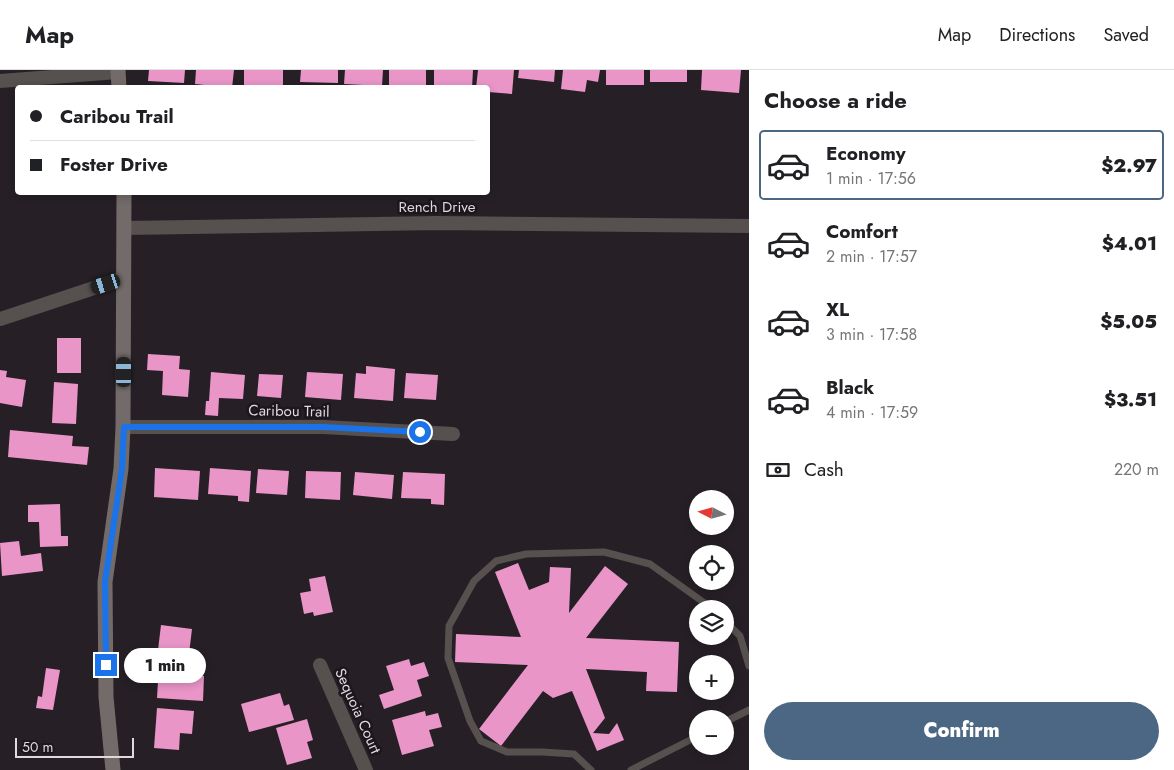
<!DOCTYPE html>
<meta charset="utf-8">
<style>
body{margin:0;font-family:Jost,sans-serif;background:#f6f6f6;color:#202124;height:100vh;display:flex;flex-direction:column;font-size:19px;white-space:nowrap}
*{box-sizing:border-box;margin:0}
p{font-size:16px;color:#757577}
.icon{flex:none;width:28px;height:28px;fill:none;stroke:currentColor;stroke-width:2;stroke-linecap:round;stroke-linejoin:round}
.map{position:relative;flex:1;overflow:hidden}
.sheet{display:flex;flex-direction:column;background:#fff;width:425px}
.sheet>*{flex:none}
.banner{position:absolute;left:15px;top:15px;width:475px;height:110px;border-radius:5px;box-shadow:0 2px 8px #0003;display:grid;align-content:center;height:110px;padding:0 15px;background:#fff}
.needle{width:32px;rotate:276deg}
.controls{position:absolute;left:689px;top:420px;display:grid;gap:10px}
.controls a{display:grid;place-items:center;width:45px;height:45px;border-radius:50%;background:#fff;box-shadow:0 2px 8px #0003;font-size:25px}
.scale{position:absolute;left:15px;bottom:12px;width:119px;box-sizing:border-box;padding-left:5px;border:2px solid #dedadf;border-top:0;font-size:14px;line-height:18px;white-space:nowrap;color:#dedadf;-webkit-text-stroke:4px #1c161d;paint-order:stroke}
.end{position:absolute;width:22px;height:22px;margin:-11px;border:6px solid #1a73e8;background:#fff;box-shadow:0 0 0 2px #fff}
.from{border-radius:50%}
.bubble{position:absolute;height:35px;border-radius:18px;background:#fff;box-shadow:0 2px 8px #0003;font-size:16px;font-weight:800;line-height:35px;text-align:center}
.car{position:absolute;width:15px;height:30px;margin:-15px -8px;border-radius:6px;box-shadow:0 0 4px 1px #0007;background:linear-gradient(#222 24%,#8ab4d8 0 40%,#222 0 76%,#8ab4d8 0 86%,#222 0)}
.banner b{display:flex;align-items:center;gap:18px;height:48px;font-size:19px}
.banner b+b{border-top:1px solid #e0e0e0}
.banner i{width:12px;height:12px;background:#202124}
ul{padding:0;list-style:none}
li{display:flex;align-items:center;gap:15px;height:70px;margin:0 10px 8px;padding:0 5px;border:2px solid transparent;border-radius:5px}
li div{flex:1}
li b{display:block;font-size:19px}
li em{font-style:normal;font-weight:800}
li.on{border-color:#4b6784}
li>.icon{width:45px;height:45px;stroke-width:1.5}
h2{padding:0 15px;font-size:22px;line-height:60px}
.pay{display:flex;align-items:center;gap:12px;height:55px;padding:0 15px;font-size:19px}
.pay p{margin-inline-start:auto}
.primary-button{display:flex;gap:10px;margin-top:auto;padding:10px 15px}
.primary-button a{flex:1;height:58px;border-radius:30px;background:#4b6784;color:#fff;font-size:20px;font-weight:800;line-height:58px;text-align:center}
header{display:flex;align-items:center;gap:30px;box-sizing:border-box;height:70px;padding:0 25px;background:#fff;border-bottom:1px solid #e0e0e0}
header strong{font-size:24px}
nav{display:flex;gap:28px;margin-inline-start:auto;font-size:18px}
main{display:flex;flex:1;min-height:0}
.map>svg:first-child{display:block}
.building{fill:#e995c8}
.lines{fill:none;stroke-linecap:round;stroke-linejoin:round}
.lane{stroke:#56514f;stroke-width:7}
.street{stroke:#56514f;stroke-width:14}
.secondary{stroke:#736b69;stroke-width:15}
.route{stroke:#1a73e8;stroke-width:6}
.labels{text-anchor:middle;stroke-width:5;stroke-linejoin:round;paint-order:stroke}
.street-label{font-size:15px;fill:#dedadf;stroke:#1c161d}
</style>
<header>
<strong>Map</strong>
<nav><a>Map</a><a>Directions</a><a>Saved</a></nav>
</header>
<main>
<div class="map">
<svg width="749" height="700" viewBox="0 0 749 700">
<rect width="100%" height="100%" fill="#262026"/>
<path class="building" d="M149,0H185L184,13L148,11Z
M196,0H234L232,18L195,14Z
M244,0H283V15H244Z
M301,0H338V13L300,12Z
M345,0H383L382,16L344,14Z
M389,0H426V16L403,15L402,18H389Z
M434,0H473L472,18H434Z
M478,0H514L512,24L488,22V18H476Z
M519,0H555L554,12L518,8Z
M563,0H600L598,12L587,10L585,22L561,19Z
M606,0H644V15H606Z
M650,0H687V12H650Z
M702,0H741L739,23L701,20Z
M57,268H81V303H57Z
M148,284L180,286L179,299L190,300L188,327L162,325L163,301L147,300Z
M366,296L395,299L393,331L354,328L356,303L366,304Z
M0,300L7,301L6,307L26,310L22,337L0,333Z
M211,302L245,305L243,329L219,328L218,346L205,345L206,331H209Z
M307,302L343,304L341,330L305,327Z
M406,303L438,305L436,330L404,328Z
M259,304L283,305L281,328L257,326Z
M54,312L78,314L76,354L52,353Z
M10,360L73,366L72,376L89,377L87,395L8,387Z
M155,398L200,401L198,430L154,427Z
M210,398L251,401L249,432L238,431V426L208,424Z
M258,399L289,401L287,425L256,423Z
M306,401L341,402L340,430L305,428Z
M355,402L394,405L392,429L353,425Z
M403,402L445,404L444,435L431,434V429L401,428Z
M60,434L61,466H68V476L40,477L39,452H28V435Z
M19,471L21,486L41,483L43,501L2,506L0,473Z
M518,493L529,520L549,512L550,497L571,498L569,543L605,496L628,514L586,568L679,572L677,622L646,621L647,602L586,599L605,648L593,663L609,664L617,653L624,670L597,681L572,621L553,628L543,621L501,676L479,659L528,595L455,592L456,564L521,567L495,502Z
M325,506L333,542L314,546L313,542L304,544L300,523L311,521L309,509Z
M161,555L192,559L189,584L158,580Z
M163,589L198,591L197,605L204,606L203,631L157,628L158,611L161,612Z
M409,589L411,596L424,592L429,606L417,610L422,626L384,639L379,625L394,620L386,596Z
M46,598L60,600L53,640L36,638L38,626L42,627Z
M280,623L284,636L289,634L294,650L249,662L241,634Z
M157,638L194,641L192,664L180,663L179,680L154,678Z
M425,641L426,646L438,643L442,657L429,660L434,676L402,685L392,650Z
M307,649L313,670L307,672L312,688L287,695L276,658Z"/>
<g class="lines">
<path class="lane" d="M725,551L740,566L749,596
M725,652L749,640
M591,700L574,684L542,682H507L481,671L470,651L448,588L449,556L474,511L496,491L526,484L604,482L650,494L713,539
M631,700L698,666"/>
<path class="street" d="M0,11L118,2
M124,158L437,153L749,156
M0,249L124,208
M123,357H323L453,364
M320,595L366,700"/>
<path class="secondary" d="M118,0L119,18
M113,700L106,627L105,512L121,399L123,357L124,122"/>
</g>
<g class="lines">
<path class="route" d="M106,595L105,512L122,399L124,357H323L420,362"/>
</g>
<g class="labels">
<g class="street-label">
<text x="437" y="142">Rench Drive</text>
<text transform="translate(289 341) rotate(1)" y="5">Caribou Trail</text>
<text transform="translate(358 641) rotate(66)" y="5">Sequoia Court</text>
</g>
</g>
</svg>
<div class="controls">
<a><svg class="needle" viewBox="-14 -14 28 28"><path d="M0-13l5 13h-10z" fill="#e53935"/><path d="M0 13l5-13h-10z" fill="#757577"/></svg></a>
<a><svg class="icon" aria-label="locate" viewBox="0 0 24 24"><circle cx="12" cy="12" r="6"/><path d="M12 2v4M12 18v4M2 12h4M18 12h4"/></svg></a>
<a><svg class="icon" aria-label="layers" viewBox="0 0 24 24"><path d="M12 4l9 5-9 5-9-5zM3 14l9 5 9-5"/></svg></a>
<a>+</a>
<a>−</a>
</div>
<div class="scale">50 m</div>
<i class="end from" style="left:420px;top:362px"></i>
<i class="end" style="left:106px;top:595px"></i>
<div class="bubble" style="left:124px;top:578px;width:82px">1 min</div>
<i class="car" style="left:106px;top:214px;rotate:252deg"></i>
<i class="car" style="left:124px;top:302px;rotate:0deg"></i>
<div class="banner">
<b><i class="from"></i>Caribou Trail</b>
<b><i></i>Foster Drive</b>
</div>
</div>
<section class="sheet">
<h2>Choose a ride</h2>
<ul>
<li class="on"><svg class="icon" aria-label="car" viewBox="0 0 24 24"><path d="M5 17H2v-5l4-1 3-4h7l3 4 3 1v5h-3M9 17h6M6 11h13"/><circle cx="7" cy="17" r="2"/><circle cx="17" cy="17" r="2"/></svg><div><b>Economy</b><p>1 min · 17:56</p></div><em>$2.97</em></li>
<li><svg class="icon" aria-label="car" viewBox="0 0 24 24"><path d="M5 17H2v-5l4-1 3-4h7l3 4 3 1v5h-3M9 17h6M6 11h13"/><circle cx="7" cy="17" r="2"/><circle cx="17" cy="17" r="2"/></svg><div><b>Comfort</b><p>2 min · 17:57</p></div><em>$4.01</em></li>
<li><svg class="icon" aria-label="car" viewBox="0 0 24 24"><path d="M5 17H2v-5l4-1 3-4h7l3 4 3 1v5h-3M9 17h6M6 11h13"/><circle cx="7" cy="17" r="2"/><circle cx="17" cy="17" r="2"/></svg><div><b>XL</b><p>3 min · 17:58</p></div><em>$5.05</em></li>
<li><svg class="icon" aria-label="car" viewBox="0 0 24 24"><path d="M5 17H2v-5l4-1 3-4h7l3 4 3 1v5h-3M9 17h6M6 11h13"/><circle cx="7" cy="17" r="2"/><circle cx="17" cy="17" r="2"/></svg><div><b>Black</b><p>4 min · 17:59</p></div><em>$3.51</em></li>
</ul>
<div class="pay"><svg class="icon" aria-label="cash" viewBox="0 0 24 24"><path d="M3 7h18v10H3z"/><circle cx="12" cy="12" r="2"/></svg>Cash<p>220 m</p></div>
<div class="primary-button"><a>Confirm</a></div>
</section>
</main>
